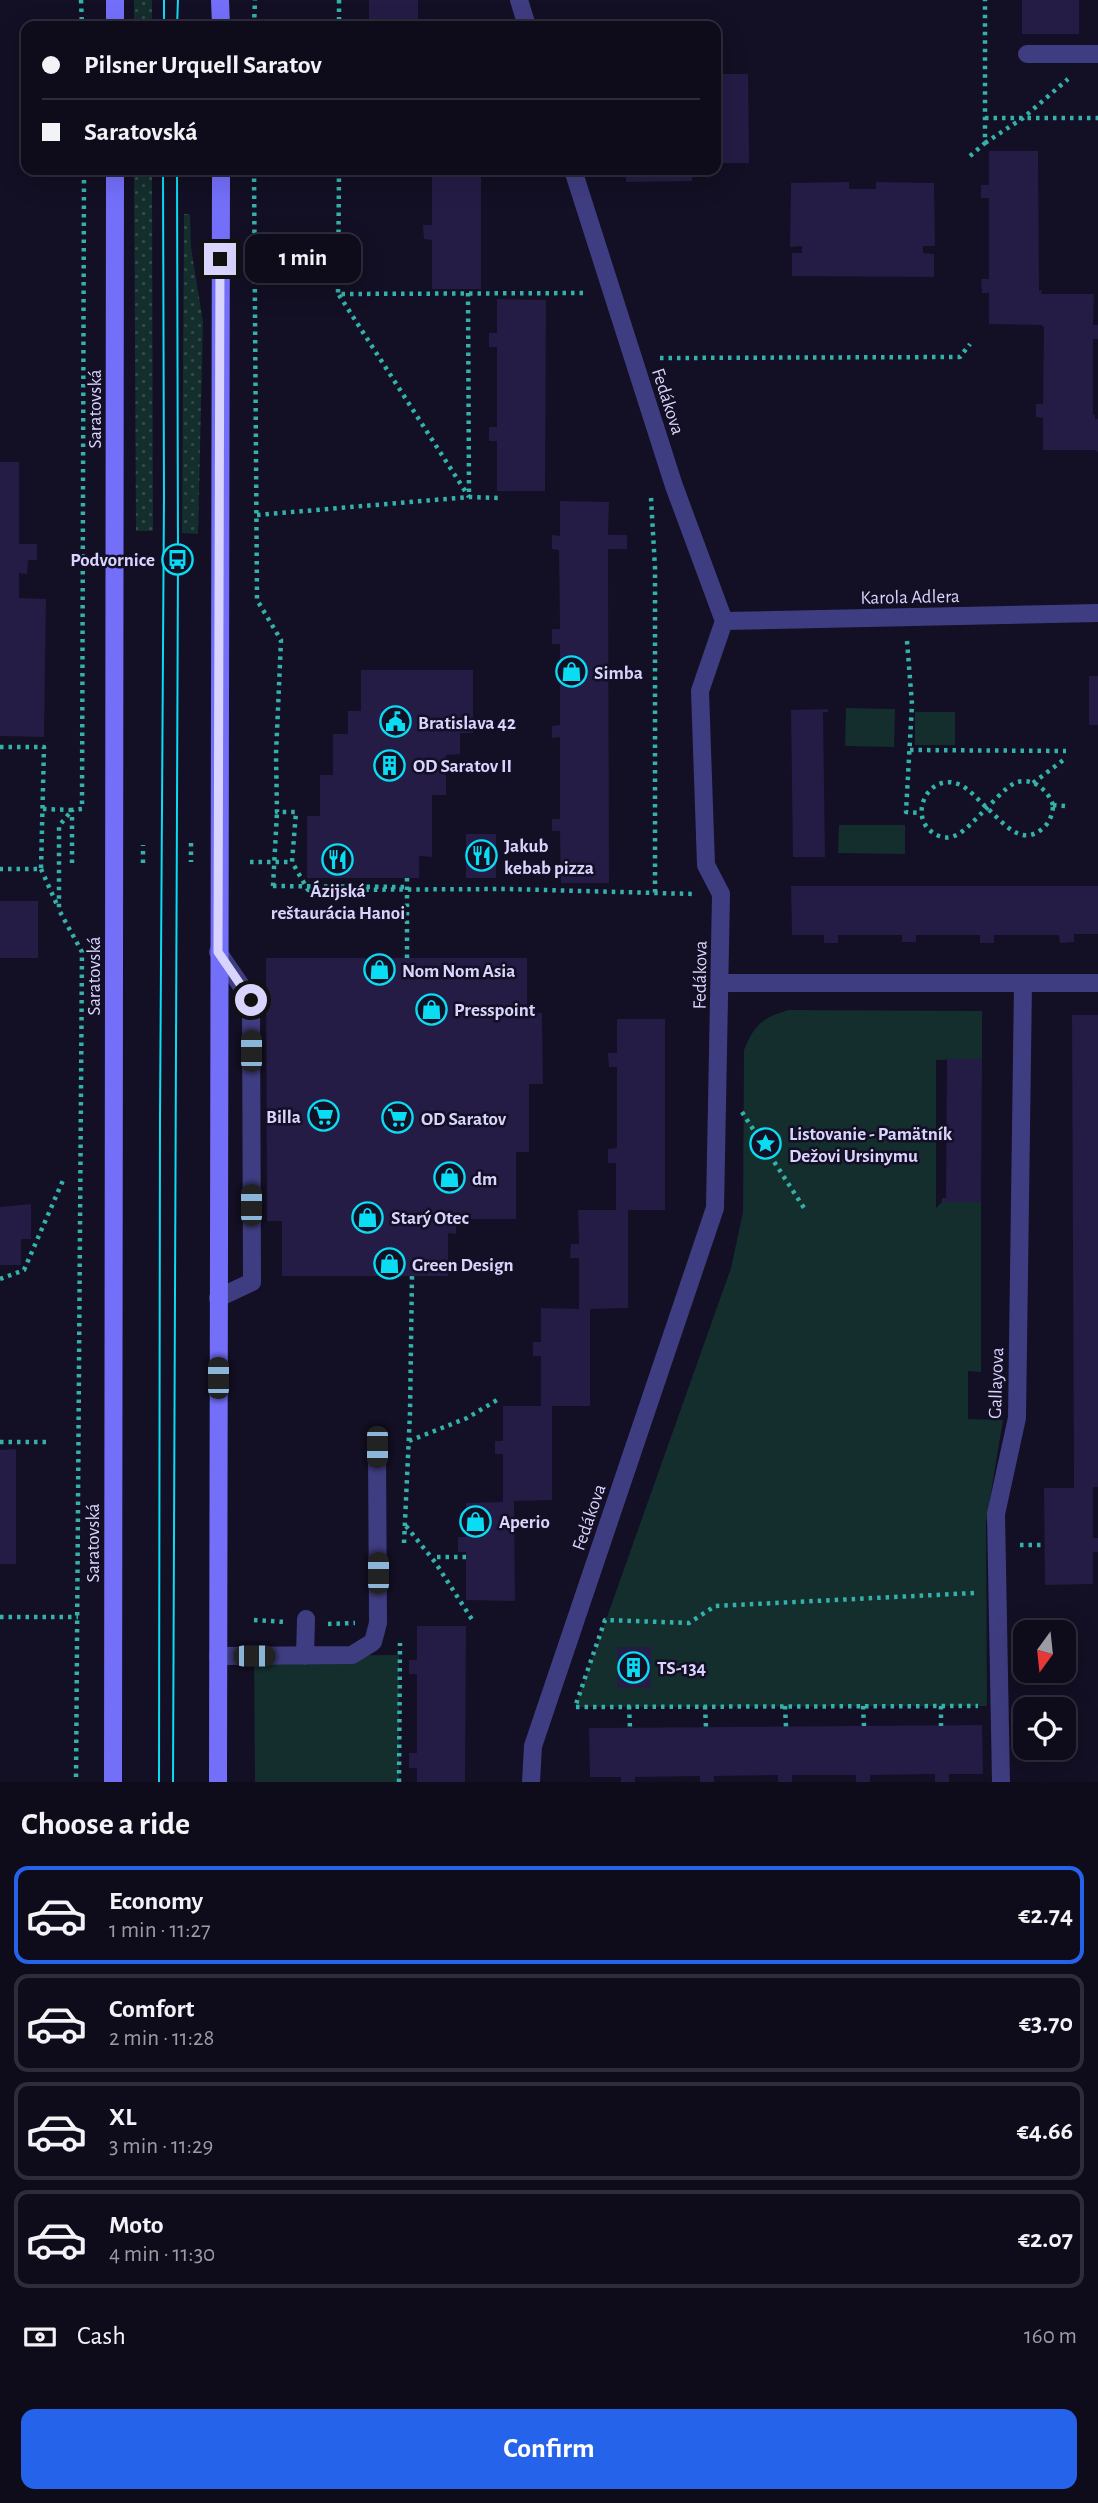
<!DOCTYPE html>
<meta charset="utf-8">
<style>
body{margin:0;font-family:"Alegreya Sans",sans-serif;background:#171424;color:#f1f3f6;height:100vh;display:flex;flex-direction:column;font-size:26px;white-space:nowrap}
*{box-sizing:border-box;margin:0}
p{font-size:23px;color:#9b9ba3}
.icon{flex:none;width:38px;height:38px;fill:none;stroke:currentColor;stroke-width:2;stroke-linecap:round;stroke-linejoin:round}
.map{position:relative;height:1782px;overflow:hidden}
.side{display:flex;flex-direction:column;background:#0e0b1b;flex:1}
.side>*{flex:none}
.banner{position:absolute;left:21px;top:21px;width:700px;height:154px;border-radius:14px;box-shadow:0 7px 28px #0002,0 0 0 2px #2e2b3a;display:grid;align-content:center;height:154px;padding:0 21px;background:#0e0b1b}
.needle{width:46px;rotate:195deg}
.controls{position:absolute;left:1013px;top:1620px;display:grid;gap:14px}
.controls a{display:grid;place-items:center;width:63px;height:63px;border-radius:14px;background:#0e0b1b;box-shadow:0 7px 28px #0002,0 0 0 2px #2e2b3a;font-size:35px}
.end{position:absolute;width:32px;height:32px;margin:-16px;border:9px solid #d9d4fd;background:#111;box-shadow:0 0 0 4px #111}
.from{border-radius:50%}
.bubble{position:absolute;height:49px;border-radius:14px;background:#0e0b1b;box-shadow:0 7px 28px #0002,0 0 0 2px #2e2b3a;font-size:23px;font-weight:600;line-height:49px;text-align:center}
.car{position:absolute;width:21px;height:42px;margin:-21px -10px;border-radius:9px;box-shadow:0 0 5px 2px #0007;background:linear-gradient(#222 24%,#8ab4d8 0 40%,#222 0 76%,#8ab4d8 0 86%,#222 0)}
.banner b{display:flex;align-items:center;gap:24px;height:66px;font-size:26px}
.banner b+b{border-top:2px solid #2e2b3a}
.banner i{width:18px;height:18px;background:#f1f3f6}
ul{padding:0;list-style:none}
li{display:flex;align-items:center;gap:21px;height:98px;margin:0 14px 10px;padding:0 7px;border:4px solid #2e2b3a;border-radius:14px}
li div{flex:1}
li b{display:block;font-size:26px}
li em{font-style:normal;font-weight:600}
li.selected{border-color:#2563eb}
li>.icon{width:63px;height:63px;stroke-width:1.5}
h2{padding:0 21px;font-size:32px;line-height:84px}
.pay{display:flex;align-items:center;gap:18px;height:77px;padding:0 21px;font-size:26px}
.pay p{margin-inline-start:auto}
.button{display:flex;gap:14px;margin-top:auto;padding:14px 21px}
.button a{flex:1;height:80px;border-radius:14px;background:#2563eb;color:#fff;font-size:28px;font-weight:600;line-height:80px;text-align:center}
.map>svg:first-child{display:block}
.grass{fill:url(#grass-dots)}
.park{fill:#132e2d}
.building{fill:#241c44}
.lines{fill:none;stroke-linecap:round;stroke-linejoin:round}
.path{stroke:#34b1aa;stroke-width:4.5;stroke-dasharray:3.5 5;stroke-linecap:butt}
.service{stroke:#3f3d81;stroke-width:18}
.minor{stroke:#3f3d81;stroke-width:18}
.secondary{stroke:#736ff9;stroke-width:18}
.tram{stroke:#0adcf3;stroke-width:2}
.path-bridge{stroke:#34b1aa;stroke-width:4.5;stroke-dasharray:3.5 5;stroke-linecap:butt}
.route{stroke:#d9d4fd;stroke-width:9}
.labels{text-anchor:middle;stroke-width:5;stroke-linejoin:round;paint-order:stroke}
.street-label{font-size:19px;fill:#d9d4fd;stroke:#130f24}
.poi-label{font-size:19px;font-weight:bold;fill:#d9d4fd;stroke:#130f24;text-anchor:start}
</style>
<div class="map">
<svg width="1098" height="1782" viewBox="0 0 1098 1782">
<defs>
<pattern id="grass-dots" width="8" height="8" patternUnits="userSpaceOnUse" patternTransform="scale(1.75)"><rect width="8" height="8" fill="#132e2d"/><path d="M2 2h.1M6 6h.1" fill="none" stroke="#354b4c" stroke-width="1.8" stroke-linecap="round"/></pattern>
</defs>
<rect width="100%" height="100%" fill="#130f24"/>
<path class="grass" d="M134,0H152V26H134Z
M134,170H152L153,531H136Z
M184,214H190L191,248L203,322L198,534L182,533Z"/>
<path class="park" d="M846,708L895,709L894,747L845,746Z
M915,712H955V745H915Z
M839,825H905V854L838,853Z
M788,1010L982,1011V1059L936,1060V1208L942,1202H981V1372L968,1371V1419L1003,1420L986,1523L987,1706L575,1707L731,1268L743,1212L744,1050C754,1025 762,1018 788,1010Z
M399,1655V1782H255L254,1656Z"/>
<path class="building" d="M369,0H418V26H361V22H369Z
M1022,0H1079V34H1022Z
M716,74H748L749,163H717Z
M989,151H1038L1039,291L1042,290L1041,294H1094L1093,325H1098V339H1093V415L1095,414V419H1098V452L1095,450H1043V418L1036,417V404H1043L1044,327L1041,325L989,324V293H982L981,279H989V198H981V185H989Z
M432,170H481V289H432V240L424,239L423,225H432Z
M626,170H692V181L626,182Z
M849,182V189H876V182L934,183L935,246H923V253L934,254V277L792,276V253H802V246L790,247L791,183Z
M497,299L546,300L545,491H497V441H489V427H497V347H489V333H497Z
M0,462H19V544H37V560H28L27,574L19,573V598L46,599L44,737L0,736Z
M560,501L609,502L608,535H627V549H608L609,883H561L560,831H552V819H560V737L552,738V726L560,725V644H552V629H560L559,550L552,549V535L560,536Z
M361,670H473V733H460V754L446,755V795H432V857L419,856V878H307V816H320V775H333V734H348V711H361Z
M1089,676H1098V725H1089Z
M828,709V712H823L825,857H793L791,710Z
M466,834H496V878H466Z
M791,886H1098V934H1074V942L1060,943L1059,935H994V943H980V935H916V942H902V935H838V943H824V935H792Z
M0,901H38V958H0Z
M266,958H527V1013H542L543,1084H529V1152H516V1219H456V1234L448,1233V1276H282V1221H267Z
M1072,1015H1098V1487H1093V1538H1098V1552H1093V1584L1045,1585L1044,1488H1074Z
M617,1019H665V1210H628V1308L590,1309V1406H552V1500L514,1501L515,1601L466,1600V1552H458V1537H466V1503L503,1502V1454H495V1441H503V1406H541V1356H533V1342H541V1308L579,1309V1258H570L571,1244H579L578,1210H616V1163H608V1149L617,1148V1067H609L608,1053H617Z
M947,1059H982L981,1202H942V1198H946Z
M31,1204V1239H21V1265H0V1207Z
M16,1449V1564H0V1450Z
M417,1626H466L465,1782H417V1768H409V1753H417V1674H409V1660H417Z
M617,1647H651V1688H617Z
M982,1725L983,1774H949V1782H935V1774L870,1775V1782H856V1775H792V1782H778V1775L714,1776V1782H700V1776L635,1777V1782H621V1777H590L589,1728Z"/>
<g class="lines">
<path class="path" d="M81,0L82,26
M339,0V26
M254,26L255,0
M985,118H1098
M985,143L1023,118L1068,79
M970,156L985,143V0
M254,170L257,600L281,640L276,754L277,812H296L292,862L308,890L507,889L694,894
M339,170L338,294L586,293
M468,293L469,495
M339,295L469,497
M660,358L960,357L970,344
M651,498L655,568V893
M257,515L469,497L500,498
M907,641L912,704L906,812L921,813
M0,747H44L41,869H0
M910,750L1066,751
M1033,783L1066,758
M1053,805C1048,790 1032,776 1015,783C1007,786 991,804 983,812C975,819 965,832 954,836C949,838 944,838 939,836C905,822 926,772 958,784C969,788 978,800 987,808C1003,822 1020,847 1042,829C1049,824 1053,814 1053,805
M1053,805L1066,806
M43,809L72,810L59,826V910L82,952L76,1782
M191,843V862
M250,862H292
M72,863V810L82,809L84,170
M143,863V845
M41,869L58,907
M273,886L277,812
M742,1112L804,1208
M0,1279L24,1270L64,1178
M409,1441L467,1418L497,1400
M0,1442H49
M406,1526L435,1562L473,1621
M404,1543L410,1413L412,1276
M1020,1545H1045
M437,1557H466
M974,1593L715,1606L689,1623L605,1620L575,1707L978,1706
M0,1617H78
M254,1620L285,1622
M328,1624L355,1623
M629,1706L630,1728
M705,1706L706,1728
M785,1706L786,1727
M863,1706L864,1726
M941,1706V1726
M399,1782L400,1643"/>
<path class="service" d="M1027,54H1098
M218,952L251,1000L252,1282L218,1298
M218,1656L352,1655L373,1642L378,1623L377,1447
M305,1656L306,1619"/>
<path class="minor" d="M519,0L527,26
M724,621L1098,613
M720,983H1098
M531,1782L533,1746L715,1208L721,894L706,865L700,691L724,621L674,486L573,170
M1001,1782L996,1514L1017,1418L1023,983"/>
<path class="secondary" d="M220,0L221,26
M115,26V0
M113,1782L115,170
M218,1782L221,170"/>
<path class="tram" d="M164,26V0
M177,26L178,0
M159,1782L160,1118L164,495L163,170
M173,1782L178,559L177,170"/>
<path class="path-bridge" d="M407,878V958
M273,886L407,887"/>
</g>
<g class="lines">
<path class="route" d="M220,259L218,952L251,1000"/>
</g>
<defs>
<symbol id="bus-ring" viewBox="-11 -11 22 22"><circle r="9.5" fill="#130f24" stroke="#0adcf3" stroke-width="1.5"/><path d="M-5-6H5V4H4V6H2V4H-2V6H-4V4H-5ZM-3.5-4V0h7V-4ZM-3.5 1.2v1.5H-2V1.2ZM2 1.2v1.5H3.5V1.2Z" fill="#0adcf3"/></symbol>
<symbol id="shop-ring" viewBox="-11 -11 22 22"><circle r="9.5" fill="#130f24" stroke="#0adcf3" stroke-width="1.5"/><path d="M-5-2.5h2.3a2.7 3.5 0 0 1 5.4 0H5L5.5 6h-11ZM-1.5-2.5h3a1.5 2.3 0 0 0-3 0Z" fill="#0adcf3"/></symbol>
<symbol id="civic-ring" viewBox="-11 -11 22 22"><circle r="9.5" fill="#130f24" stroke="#0adcf3" stroke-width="1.5"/><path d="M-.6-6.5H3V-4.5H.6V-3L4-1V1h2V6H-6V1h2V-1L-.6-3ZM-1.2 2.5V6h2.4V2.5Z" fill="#0adcf3"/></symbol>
<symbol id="building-ring" viewBox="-11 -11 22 22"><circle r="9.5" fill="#130f24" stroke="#0adcf3" stroke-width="1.5"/><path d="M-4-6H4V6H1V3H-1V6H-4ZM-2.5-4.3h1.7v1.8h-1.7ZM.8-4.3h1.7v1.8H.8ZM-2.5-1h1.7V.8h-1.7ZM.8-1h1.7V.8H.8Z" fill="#0adcf3"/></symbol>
<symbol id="restaurant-ring" viewBox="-11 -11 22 22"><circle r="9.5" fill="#130f24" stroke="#0adcf3" stroke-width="1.5"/><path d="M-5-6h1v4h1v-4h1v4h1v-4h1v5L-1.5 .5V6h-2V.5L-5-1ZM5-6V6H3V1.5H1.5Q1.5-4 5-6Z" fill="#0adcf3"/></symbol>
<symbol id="supermarket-ring" viewBox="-11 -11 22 22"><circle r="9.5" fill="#130f24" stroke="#0adcf3" stroke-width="1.5"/><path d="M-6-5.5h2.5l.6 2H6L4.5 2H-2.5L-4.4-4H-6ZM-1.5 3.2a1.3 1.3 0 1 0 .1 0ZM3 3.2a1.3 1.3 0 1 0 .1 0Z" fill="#0adcf3"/></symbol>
<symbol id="sight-ring" viewBox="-11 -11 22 22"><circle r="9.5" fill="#130f24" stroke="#0adcf3" stroke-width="1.5"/><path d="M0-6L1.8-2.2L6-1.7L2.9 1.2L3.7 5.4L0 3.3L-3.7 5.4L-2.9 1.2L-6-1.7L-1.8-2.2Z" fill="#0adcf3"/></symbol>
</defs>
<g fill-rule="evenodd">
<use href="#bus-ring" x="160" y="542" width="35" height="35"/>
<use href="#shop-ring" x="554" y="654" width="35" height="35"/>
<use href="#civic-ring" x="378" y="704" width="35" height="35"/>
<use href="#building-ring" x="372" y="748" width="35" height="35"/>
<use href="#restaurant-ring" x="464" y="838" width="35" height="35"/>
<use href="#restaurant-ring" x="320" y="842" width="35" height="35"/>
<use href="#shop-ring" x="362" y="952" width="35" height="35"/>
<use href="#shop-ring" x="414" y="992" width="35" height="35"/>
<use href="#supermarket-ring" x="306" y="1098" width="35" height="35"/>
<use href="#supermarket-ring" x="380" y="1100" width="35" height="35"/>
<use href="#sight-ring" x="748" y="1126" width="35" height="35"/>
<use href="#shop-ring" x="432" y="1160" width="35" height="35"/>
<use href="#shop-ring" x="350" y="1200" width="35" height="35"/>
<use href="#shop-ring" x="372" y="1246" width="35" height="35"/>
<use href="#shop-ring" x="458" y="1504" width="35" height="35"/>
<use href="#building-ring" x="616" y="1650" width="35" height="35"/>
</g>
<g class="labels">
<g class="street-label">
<text transform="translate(669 401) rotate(72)" y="7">Fedákova</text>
<text transform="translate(94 409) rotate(-90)" y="7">Saratovská</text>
<text transform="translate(910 596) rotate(-1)" y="7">Karola Adlera</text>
<text transform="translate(699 975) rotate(-89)" y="7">Fedákova</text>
<text transform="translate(93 976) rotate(-90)" y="7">Saratovská</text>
<text transform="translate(995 1383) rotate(-88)" y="7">Gallayova</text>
<text transform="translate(588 1517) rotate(-71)" y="7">Fedákova</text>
<text transform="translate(92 1543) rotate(-90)" y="7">Saratovská</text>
</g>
<g class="poi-label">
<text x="155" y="566" text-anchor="end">Podvornice</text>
<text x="594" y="679">Simba</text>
<text x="418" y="729">Bratislava 42</text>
<text x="413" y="772">OD Saratov II</text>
<text x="504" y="852">Jakub<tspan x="504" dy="22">kebab pizza</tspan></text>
<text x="338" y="897" text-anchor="middle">Ázijská<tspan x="338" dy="22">reštaurácia Hanoi</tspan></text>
<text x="402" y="977">Nom Nom Asia</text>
<text x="454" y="1016">Presspoint</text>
<text x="301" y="1123" text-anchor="end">Billa</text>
<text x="421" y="1125">OD Saratov</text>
<text x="789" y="1140">Listovanie - Pamätník<tspan x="789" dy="22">Dežovi Ursinymu</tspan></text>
<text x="472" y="1185">dm</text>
<text x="391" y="1224">Starý Otec</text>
<text x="412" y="1271">Green Design</text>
<text x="499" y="1528">Aperio</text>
<text x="657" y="1674">TS-134</text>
</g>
</g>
</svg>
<div class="controls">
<a><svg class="needle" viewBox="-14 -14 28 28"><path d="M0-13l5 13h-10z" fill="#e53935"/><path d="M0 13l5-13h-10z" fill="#9b9ba3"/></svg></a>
<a><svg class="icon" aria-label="locate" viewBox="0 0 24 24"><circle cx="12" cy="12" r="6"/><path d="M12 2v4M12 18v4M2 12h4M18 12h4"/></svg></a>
</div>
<i class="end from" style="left:251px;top:1000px"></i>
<i class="end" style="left:220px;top:259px"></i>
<div class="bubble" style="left:245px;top:234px;width:116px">1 min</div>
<i class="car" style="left:251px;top:1051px;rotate:0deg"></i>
<i class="car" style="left:251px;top:1205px;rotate:0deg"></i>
<i class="car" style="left:218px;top:1378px;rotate:0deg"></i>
<i class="car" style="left:377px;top:1447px;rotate:180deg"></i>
<i class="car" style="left:378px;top:1573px;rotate:0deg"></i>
<i class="car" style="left:254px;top:1656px;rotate:90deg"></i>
<div class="banner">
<b><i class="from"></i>Pilsner Urquell Saratov</b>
<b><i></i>Saratovská</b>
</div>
</div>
<section class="side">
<h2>Choose a ride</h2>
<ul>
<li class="selected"><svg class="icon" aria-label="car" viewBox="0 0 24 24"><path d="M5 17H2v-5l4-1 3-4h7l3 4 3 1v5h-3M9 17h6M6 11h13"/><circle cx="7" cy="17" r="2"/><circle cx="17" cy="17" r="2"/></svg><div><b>Economy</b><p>1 min · 11:27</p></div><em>€2.74</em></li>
<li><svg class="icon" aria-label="car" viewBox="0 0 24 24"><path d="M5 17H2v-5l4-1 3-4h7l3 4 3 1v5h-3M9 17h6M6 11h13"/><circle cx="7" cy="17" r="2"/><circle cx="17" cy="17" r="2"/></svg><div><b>Comfort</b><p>2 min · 11:28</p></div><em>€3.70</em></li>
<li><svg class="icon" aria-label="car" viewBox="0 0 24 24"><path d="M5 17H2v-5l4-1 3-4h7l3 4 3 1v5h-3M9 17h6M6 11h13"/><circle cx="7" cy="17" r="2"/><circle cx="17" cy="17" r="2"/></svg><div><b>XL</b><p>3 min · 11:29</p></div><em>€4.66</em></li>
<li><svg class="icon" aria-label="car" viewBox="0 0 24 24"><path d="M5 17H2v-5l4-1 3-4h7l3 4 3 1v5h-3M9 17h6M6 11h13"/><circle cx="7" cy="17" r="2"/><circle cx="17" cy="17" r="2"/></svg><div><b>Moto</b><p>4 min · 11:30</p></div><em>€2.07</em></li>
</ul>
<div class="pay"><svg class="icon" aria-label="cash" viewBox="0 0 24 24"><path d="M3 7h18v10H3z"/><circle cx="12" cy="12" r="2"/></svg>Cash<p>160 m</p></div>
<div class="button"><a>Confirm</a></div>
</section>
